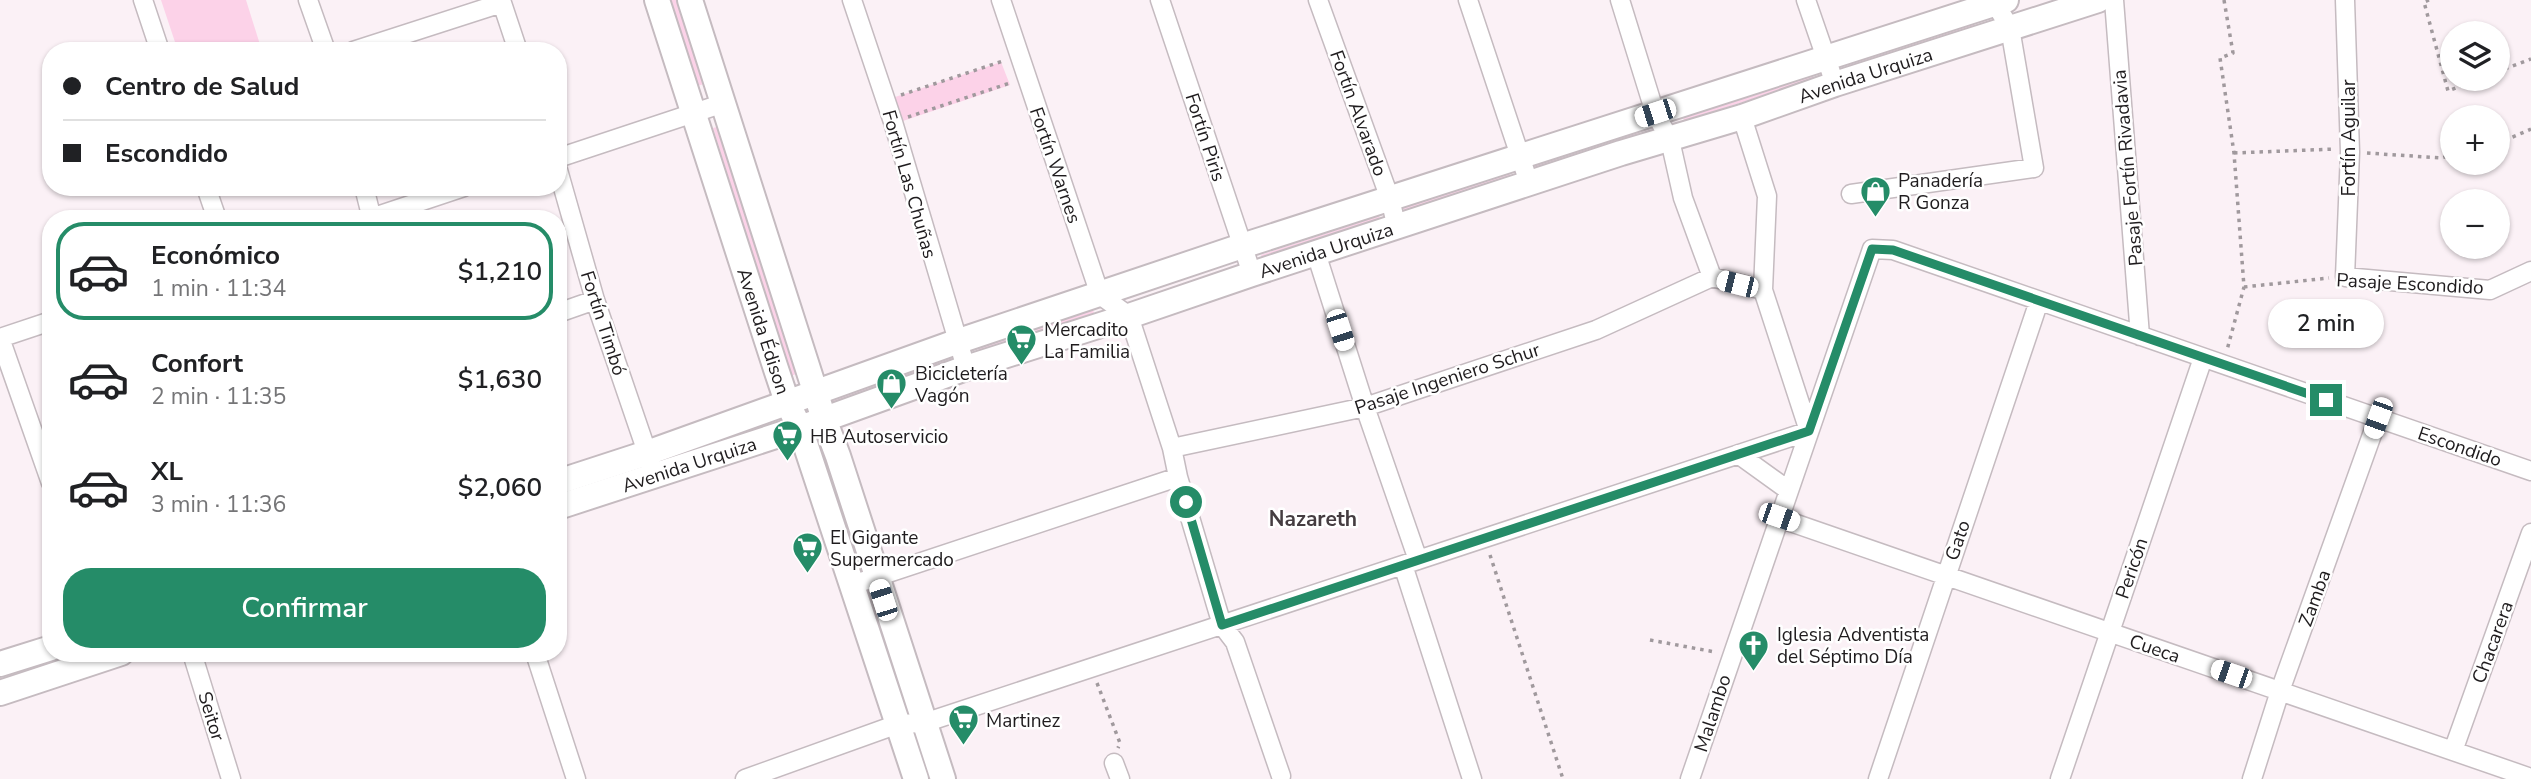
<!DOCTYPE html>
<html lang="es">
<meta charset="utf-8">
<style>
body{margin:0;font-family:"Nunito Sans",sans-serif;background:#f2f2f2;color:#202124;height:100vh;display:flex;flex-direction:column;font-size:26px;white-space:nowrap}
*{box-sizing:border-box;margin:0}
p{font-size:23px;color:#757577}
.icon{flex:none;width:38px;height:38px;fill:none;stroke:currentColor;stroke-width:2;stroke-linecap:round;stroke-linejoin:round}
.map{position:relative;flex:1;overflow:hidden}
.sheet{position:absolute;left:42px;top:210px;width:525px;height:452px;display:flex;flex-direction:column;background:#fff;border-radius:28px;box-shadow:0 2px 5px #0004}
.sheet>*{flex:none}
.guide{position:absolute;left:42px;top:42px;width:525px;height:154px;border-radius:28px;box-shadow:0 2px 5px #0004;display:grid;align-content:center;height:154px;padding:0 21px;background:#fff}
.buttons{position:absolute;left:2440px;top:21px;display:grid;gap:14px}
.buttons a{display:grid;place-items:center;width:70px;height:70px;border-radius:50%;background:#fff;box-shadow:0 2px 5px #0004;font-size:35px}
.end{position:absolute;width:32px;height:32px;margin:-16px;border:9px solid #258c68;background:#fff;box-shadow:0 0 0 4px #fff}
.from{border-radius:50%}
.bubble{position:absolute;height:49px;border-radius:24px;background:#fff;box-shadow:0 2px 5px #0004;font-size:23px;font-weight:600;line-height:49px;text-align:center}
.car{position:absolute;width:21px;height:42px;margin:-21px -10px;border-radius:9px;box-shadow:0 0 5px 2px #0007;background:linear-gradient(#fff 24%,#345 0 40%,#fff 0 76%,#345 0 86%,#fff 0)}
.guide b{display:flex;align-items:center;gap:24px;height:66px;font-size:26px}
.guide b+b{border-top:2px solid #e0e0e0}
.guide i{width:18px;height:18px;background:#202124}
ul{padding:12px 0 0;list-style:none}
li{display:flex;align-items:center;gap:21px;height:98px;margin:0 14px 10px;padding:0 7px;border:4px solid transparent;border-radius:28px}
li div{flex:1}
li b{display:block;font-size:26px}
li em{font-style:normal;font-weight:600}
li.selected{border-color:#258c68}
li>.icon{width:63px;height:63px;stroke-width:1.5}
.button{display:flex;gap:14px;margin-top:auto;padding:14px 21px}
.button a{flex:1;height:80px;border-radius:28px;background:#258c68;color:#fff;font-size:28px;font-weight:600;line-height:80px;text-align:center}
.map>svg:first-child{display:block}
.green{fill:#fcd2e8}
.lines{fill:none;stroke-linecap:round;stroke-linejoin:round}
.minor-casing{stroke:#c5bbc0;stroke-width:21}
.secondary-casing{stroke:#c5bbc0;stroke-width:28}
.path{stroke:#a0999d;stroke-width:3.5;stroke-dasharray:3.5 5;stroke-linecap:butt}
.minor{stroke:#fff;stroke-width:18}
.secondary{stroke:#fff;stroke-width:24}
.route{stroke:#258c68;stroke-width:9}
.labels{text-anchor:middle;stroke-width:5;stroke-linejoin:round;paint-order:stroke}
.street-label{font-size:19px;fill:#1f1c1e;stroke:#fff}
.poi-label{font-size:19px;fill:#1f1c1e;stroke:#fff;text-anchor:start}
.neighbourhood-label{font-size:21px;font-weight:bold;fill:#453d41;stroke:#fff}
</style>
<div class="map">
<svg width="2531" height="779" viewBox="0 0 2531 779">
<rect width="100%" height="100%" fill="#fbf1f6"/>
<path class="green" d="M161,0H246L262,51H178Z
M671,0H678L704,84L697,86Z
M1973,24L1975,28L1850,69L1849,64Z
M1001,62L1010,85L897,123L889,99Z
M1813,75L1814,79L1684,121L1683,116Z
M720,126L799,373L791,376L713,128Z
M1637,131L1639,135L1533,169L1532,165Z
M1509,172L1511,177L1404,212L1403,207Z
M1379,216L1381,222L1263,260L1261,255Z
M1093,310L1095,316L980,354L978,349Z
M953,358L955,363L826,404L824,399Z
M822,437L864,567L857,570L815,439Z"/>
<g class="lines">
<defs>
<path id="minor" d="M143,0L160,51
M308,0L326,51
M501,0L518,51
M852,0L893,122L966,368
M1001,0L1100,295L1129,316L1172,448L1178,477L1222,625L1235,642L1281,776
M1160,0L1252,274
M1318,0L1390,199L1397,228
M1468,0L1529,183
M1620,0L1655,113L1670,140L1683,198L1712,277
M1806,0L1835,84
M2114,0L2140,336
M2345,0L2350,152L2345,277L2490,290L2531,271
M353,51L502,3
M1742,117L1767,196L1763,290L1809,431
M558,158L724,103
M558,170L595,300L651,464
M206,187L217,219
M364,187L372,219
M1851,194L2034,168L2010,28L1993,0
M368,219L464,187
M1316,253L1365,407L1418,560
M1712,277L1763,290
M558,313L595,300
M0,338L51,483
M0,338L51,321
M1172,448L1365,407L1596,330L1712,277
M1738,454L1788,490
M1779,518L2531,778
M1403,565L1472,779
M852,585L1178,477
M192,653L231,779
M535,653L576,779
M2453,751L2531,533
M1114,763L1120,779
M745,779L898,724L924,723L1809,431
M1690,779L1872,249L1893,250L2531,471
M1878,779L2039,301
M2060,779L2203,358
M2252,779L2280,691L2378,418"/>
<g id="secondary">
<path id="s1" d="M657,0L776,369L787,402L800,428L916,779"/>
<path d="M690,0L824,419L838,456L943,779"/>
<path d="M558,482L647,453L956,342L1242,246L2006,0"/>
<path id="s2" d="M558,507L800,428L966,368L1129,316L1252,274L1621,153L1742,117L1835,84L2098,0"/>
<path d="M0,664L51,648"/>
<path d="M0,693L121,653"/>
</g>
</defs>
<use href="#minor" class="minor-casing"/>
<use href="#secondary" class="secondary-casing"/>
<path class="path" d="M2224,0L2233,53L2220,58L2234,153L2244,287L2227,350
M2429,0L2424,2L2448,91L2479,79
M2497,72L2531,59
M901,95L1003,61
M908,117L1010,83
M2497,144L2531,129
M2234,153L2335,149
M2367,153L2441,158L2452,155
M2244,287L2329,278
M1490,555L1563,779
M1650,640L1715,652
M1097,683L1120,743L1118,748"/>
<use href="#minor" class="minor"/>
<use href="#secondary" class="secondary"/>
</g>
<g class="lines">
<path class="route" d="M1186,502L1222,625L1809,431L1872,249L1893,250L2326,400"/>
</g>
<defs>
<symbol id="shop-pin" viewBox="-11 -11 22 30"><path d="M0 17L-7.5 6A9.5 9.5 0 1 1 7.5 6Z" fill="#258c68" stroke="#fff"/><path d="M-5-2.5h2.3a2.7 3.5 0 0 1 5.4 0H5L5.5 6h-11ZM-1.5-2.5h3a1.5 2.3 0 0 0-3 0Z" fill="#fff"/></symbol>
<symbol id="supermarket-pin" viewBox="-11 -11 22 30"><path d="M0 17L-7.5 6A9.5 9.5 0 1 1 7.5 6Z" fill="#258c68" stroke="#fff"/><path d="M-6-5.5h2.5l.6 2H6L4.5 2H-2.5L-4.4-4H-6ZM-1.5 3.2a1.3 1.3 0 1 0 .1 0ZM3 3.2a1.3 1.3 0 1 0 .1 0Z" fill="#fff"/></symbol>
<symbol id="church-pin" viewBox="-11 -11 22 30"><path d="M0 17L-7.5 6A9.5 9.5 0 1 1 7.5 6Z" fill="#258c68" stroke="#fff"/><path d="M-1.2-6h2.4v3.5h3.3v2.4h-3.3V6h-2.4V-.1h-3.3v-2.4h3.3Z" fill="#fff"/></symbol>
</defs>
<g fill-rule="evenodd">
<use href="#shop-pin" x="1858" y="174" width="35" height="47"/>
<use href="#supermarket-pin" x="1004" y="322" width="35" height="47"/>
<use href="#shop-pin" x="874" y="366" width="35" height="47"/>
<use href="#supermarket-pin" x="770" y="418" width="35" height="47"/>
<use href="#supermarket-pin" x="790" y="530" width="35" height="47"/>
<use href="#church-pin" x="1736" y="628" width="35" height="47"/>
<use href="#supermarket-pin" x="946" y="702" width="35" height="47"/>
</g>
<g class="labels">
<g class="street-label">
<text dy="7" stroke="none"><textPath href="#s2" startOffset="1377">Avenida Urquiza</textPath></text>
<text transform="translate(1359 113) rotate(70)" y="7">Fortín Alvarado</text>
<text transform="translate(1206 137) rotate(72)" y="7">Fortín Piris</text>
<text transform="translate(2348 138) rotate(-90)" y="7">Fortín Aguilar</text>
<text transform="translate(1056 165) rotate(71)" y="7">Fortín Warnes</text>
<text transform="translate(2127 168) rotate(-95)" y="7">Pasaje Fortín Rivadavia</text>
<text transform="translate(910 184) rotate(74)" y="7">Fortín Las Chuñas</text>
<text dy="7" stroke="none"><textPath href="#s2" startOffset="810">Avenida Urquiza</textPath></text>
<text transform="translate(2410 283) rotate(3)" y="7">Pasaje Escondido</text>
<text transform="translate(604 323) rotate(72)" y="7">Fortín Timbó</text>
<text dy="7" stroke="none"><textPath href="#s1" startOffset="348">Avenida Édison</textPath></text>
<text transform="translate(1447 378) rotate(-18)" y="7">Pasaje Ingeniero Schur</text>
<text transform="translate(2460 446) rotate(19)" y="7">Escondido</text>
<text dy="7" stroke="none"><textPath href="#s2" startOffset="138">Avenida Urquiza</textPath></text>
<text transform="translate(1957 540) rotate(-71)" y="7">Gato</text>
<text transform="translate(2131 568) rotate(-71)" y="7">Pericón</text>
<text transform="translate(2314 598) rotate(-70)" y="7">Zamba</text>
<text transform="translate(2492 642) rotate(-70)" y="7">Chacarera</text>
<text transform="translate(2155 648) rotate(19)" y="7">Cueca</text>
<text transform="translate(1712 713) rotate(-72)" y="7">Malambo</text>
<text transform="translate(212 716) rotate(73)" y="7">Seitor</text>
</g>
<g class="poi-label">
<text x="1898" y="187">Panadería<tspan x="1898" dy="22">R Gonza</tspan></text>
<text x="1044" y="336">Mercadito<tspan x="1044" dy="22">La Familia</tspan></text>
<text x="915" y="380">Bicicletería<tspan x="915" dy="22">Vagón</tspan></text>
<text x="810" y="443">HB Autoservicio</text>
<text x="830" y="544">El Gigante<tspan x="830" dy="22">Supermercado</tspan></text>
<text x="1777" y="641">Iglesia Adventista<tspan x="1777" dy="22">del Séptimo Día</tspan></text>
<text x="986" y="727">Martinez</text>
</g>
<g class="neighbourhood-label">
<text x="1313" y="526">Nazareth</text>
</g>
</g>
</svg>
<div class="buttons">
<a><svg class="icon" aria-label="layers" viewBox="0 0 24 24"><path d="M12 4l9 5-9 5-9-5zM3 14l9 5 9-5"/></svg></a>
<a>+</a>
<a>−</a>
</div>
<i class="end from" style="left:1186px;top:502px"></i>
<i class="end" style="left:2326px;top:400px"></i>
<div class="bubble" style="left:2268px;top:299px;width:116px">2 min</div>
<i class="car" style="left:1655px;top:113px;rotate:252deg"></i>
<i class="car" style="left:1737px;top:284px;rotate:284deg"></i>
<i class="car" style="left:1340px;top:330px;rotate:162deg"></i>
<i class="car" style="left:2378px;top:418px;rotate:200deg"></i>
<i class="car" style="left:1779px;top:517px;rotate:109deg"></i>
<i class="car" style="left:883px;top:600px;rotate:342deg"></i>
<i class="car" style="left:2231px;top:674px;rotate:289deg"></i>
<div class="guide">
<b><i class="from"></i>Centro de Salud</b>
<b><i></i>Escondido</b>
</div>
<section class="sheet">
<ul>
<li class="selected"><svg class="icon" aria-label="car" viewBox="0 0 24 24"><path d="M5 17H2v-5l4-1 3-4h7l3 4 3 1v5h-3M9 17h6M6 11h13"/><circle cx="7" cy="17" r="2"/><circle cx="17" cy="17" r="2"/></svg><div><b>Económico</b><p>1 min · 11:34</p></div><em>$1,210</em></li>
<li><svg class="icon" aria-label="car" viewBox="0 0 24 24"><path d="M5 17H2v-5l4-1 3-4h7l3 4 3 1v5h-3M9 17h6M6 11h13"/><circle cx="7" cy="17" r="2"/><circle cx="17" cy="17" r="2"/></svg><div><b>Confort</b><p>2 min · 11:35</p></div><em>$1,630</em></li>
<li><svg class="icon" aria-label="car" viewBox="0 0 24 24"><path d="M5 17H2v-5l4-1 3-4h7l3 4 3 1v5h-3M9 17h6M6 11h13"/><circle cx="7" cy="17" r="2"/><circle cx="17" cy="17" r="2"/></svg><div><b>XL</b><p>3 min · 11:36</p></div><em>$2,060</em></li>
</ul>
<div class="button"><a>Confirmar</a></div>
</section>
</div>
